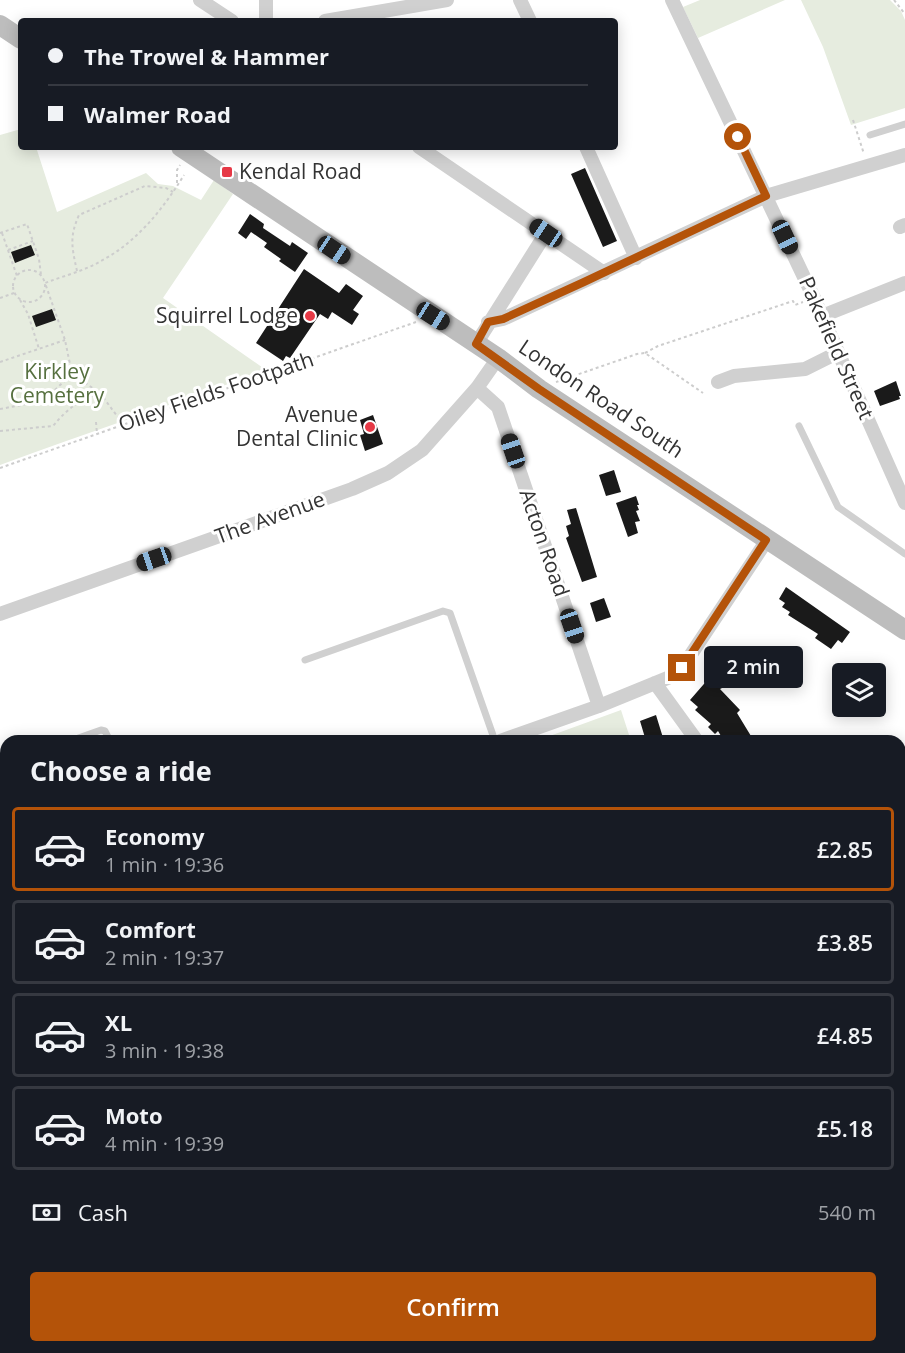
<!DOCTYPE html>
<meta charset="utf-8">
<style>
body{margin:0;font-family:"Open Sans",sans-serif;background:#242831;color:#f1f3f6;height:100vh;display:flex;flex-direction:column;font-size:22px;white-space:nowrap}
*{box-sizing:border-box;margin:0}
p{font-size:20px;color:#9ea1a6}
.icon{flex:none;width:33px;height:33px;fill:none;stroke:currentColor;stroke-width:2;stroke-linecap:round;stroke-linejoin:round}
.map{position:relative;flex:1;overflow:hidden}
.panel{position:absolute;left:0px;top:735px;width:906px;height:618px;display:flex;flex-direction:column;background:#171b24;border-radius:18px 18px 0 0;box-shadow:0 3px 15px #0003}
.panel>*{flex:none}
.banner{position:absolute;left:18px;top:18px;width:600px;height:132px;border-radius:6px;box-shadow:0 3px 15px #0003;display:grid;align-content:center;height:132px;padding:0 30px;background:#171b24}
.buttons{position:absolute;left:832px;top:663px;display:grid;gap:12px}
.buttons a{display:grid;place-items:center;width:54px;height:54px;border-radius:6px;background:#171b24;box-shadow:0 3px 15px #0003;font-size:30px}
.end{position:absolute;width:27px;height:27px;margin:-14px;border:8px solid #b45309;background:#fff;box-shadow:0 0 0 3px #fff}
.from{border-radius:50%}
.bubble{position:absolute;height:42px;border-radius:6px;background:#171b24;box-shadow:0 3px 15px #0003;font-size:20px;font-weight:600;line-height:42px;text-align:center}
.car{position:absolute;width:18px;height:36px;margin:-18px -9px;border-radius:8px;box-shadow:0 0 4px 2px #0007;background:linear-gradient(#222 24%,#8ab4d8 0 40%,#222 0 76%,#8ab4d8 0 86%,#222 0)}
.banner b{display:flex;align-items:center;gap:21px;height:57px;font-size:22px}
.banner b+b{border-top:2px solid #363941}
.banner i{width:15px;height:15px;background:#f1f3f6}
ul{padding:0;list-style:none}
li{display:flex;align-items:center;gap:18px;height:84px;margin:0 12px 9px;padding:0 18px;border:3px solid #363941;border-radius:6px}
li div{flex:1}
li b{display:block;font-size:22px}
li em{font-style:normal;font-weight:600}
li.current{border-color:#b45309}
li>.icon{width:54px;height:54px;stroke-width:1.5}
h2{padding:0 30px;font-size:27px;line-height:72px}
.pay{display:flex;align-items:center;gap:15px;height:66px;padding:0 30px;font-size:22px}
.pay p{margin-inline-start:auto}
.button{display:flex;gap:12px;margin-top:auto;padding:12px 30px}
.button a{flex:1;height:69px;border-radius:6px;background:#b45309;color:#fff;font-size:24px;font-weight:600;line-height:69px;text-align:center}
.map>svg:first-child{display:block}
.green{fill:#e6ecdf}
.building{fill:#1a1a1a}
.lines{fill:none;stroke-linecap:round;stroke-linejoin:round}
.path{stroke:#cdcdcd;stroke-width:2;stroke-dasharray:3 3;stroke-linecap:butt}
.service{stroke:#d0d0d0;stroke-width:7}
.minor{stroke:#d0d0d0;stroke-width:14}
.secondary{stroke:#bdbdbd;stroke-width:20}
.route{stroke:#b45309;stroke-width:8}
.poi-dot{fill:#e63946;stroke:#fff;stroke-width:2}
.labels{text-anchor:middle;stroke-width:6;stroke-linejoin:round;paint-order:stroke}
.poi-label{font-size:21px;fill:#333;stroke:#fff;text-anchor:end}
.street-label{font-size:21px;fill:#333;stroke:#fff}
.park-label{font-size:21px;fill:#56703f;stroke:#fff}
</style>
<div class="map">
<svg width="905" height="1353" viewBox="0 0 905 1353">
<rect width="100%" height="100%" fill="#fff"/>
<path class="green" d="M700,0H785L698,38L683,7Z
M801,0H890L901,11L905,20V108L851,125L823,47Z
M21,129V147H36L57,212L146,173L158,184L173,186L201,200L214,180L233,194L163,298L266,370C178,403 89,432 0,465V135Z
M621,710L631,741H536Z
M900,1207L905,1227V1353H847L851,1347H900Z
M6,1302V1347H119L122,1353H0V1310Z
M419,1347H746L750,1353H420Z"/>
<path class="building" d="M585,168L617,241L603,247L571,174Z
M250,214L264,224L263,228L290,246L292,242L308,253L295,272L279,261L281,259L264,247L267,243L251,232L246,239L238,233Z
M31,245L35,255L15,263L11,252Z
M304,269L339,293L346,284L363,296L353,310L359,314L352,325L332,312L328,319L320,314L290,358L286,356L283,361L256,343Z
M52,309L56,320L36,327L32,316Z
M896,381L901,396H899L900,399L880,406L874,391Z
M373,415L383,444L365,451L360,435L364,434L360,420Z
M614,470L621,492L606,496L599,475Z
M636,496L639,505H637L639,510L636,511L640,521L635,522L638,533L628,537L616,503Z
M576,508L597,577L582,582L566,538L569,536L566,526L571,524L567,510Z
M786,587L850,632L842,643L838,640L831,649L815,638L818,634L788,615L790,612L782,607L785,603L779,599Z
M604,598L611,617L596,622L590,603Z
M710,677L722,688L720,689L740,710L737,713L754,741H724L718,731L715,734L708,727L711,724L695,710L698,707L690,700Z
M656,715L664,741H646L640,721Z"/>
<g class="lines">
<path class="path" d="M894,0L905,14
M853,120L864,154
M177,183V170L180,165
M0,233L27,224L39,259L41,275
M2,233L17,276
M8,250L33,241
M13 286a16 16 0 1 1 32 0a16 16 0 1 1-32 0Z
M77,271C72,248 69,237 79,215L145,186L166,188L173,192
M0,298L14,293
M20,300L28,314L39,349
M645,353L658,346L793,301L795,305L803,302
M0,362L65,340
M556,382L637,354L645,353L703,393
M0,409L43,401L72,374
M96,422L97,434
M123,424L100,393L72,374L65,340L45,283C63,276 84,271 101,261C137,242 163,209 184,175
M0,431L53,426C68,408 78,401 100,393
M0,468L416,322
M900,853L905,849
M0,1018L6,1016
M0,1305L6,1307
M0,1324L6,1332
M10,1347L11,1353
M60,1347L69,1353
M82,1347L92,1353
M180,1347L190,1353
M436,1347L438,1353
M458,1347L465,1353
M705,1353L708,1347
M869,1353L871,1347"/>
<path class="service" d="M870,135L905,124
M799,426L838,507L905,554
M305,660L443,611L450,613L495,741
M70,741L101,730L105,731L110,741
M0,766L6,764
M900,787L905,786
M272,1350L280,1347"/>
<path class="minor" d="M200,0L232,21
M520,0L530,21
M672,0L814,298L905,503
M266,21V0
M325,21L447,0
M419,147L604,273
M586,147L636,258
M900,227L905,225
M822,316L905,283
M488,322L503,319L766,196L905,155
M476,344L546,233
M718,382L734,376L805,369L837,353
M477,388L498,407L599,706
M0,614L352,489L388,473L422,450L477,388L498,358
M655,683L697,741
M500,741L599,706L670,677L682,668L767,540
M0,918L6,915
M0,1111H6
M0,1179L6,1175
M819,1347L821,1353"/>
<path class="secondary" d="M0,25L21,39
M181,147L498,358L539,389L905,630"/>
</g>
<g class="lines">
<path class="route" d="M682,668L766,540L539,389L476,344L488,322L503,319L584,282L766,196L738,137"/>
</g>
<g class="poi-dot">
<rect x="221" y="166" width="12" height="12" rx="3"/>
<circle cx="310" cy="316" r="6"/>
<circle cx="370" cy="427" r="6"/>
</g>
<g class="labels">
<g class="poi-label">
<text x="239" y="179" text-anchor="start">Kendal Road</text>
<text x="298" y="323">Squirrel Lodge</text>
<text x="358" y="422">Avenue<tspan x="358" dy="24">Dental Clinic</tspan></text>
</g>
<g class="street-label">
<text transform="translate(836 348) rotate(66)" y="7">Pakefield Street</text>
<text transform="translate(216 392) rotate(-19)" y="7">Oiley Fields Footpath</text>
<text transform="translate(601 399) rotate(34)" y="7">London Road South</text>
<text transform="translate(270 518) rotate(-20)" y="7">The Avenue</text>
<text transform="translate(544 543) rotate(71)" y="7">Acton Road</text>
</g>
<g class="park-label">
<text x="57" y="379">Kirkley<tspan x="57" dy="24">Cemetery</tspan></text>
</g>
</g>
</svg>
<div class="buttons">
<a><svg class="icon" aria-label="layers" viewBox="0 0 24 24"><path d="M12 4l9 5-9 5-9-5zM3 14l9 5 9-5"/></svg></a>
</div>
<i class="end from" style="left:738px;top:137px"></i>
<i class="end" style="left:682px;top:668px"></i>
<div class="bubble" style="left:704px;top:646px;width:99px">2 min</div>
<i class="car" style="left:546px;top:233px;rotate:304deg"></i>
<i class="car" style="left:785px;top:237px;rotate:155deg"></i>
<i class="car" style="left:334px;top:250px;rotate:124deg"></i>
<i class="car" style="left:433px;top:316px;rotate:122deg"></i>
<i class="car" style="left:513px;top:451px;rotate:341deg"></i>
<i class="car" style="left:154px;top:559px;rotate:251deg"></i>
<i class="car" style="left:572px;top:626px;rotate:161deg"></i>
<div class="banner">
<b><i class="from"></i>The Trowel &amp; Hammer</b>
<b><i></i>Walmer Road</b>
</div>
<section class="panel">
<h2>Choose a ride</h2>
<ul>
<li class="current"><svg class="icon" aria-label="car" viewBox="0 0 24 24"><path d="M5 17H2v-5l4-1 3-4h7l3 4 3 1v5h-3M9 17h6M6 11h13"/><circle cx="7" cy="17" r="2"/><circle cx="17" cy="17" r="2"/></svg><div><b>Economy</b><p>1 min · 19:36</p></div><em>£2.85</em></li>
<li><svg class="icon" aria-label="car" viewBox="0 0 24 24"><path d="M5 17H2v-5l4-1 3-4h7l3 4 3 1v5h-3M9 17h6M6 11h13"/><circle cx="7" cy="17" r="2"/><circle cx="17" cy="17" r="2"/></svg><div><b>Comfort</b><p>2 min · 19:37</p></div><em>£3.85</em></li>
<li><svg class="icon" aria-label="car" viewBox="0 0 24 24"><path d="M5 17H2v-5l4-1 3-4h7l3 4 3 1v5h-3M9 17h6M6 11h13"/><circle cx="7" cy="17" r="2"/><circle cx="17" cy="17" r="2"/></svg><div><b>XL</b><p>3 min · 19:38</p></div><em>£4.85</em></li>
<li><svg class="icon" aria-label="car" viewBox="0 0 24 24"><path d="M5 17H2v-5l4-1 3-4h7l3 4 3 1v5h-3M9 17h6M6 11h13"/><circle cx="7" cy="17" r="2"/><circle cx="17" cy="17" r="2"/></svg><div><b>Moto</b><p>4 min · 19:39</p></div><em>£5.18</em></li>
</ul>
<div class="pay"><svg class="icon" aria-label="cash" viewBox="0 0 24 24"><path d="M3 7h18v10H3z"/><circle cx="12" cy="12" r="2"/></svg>Cash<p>540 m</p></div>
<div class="button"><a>Confirm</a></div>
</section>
</div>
